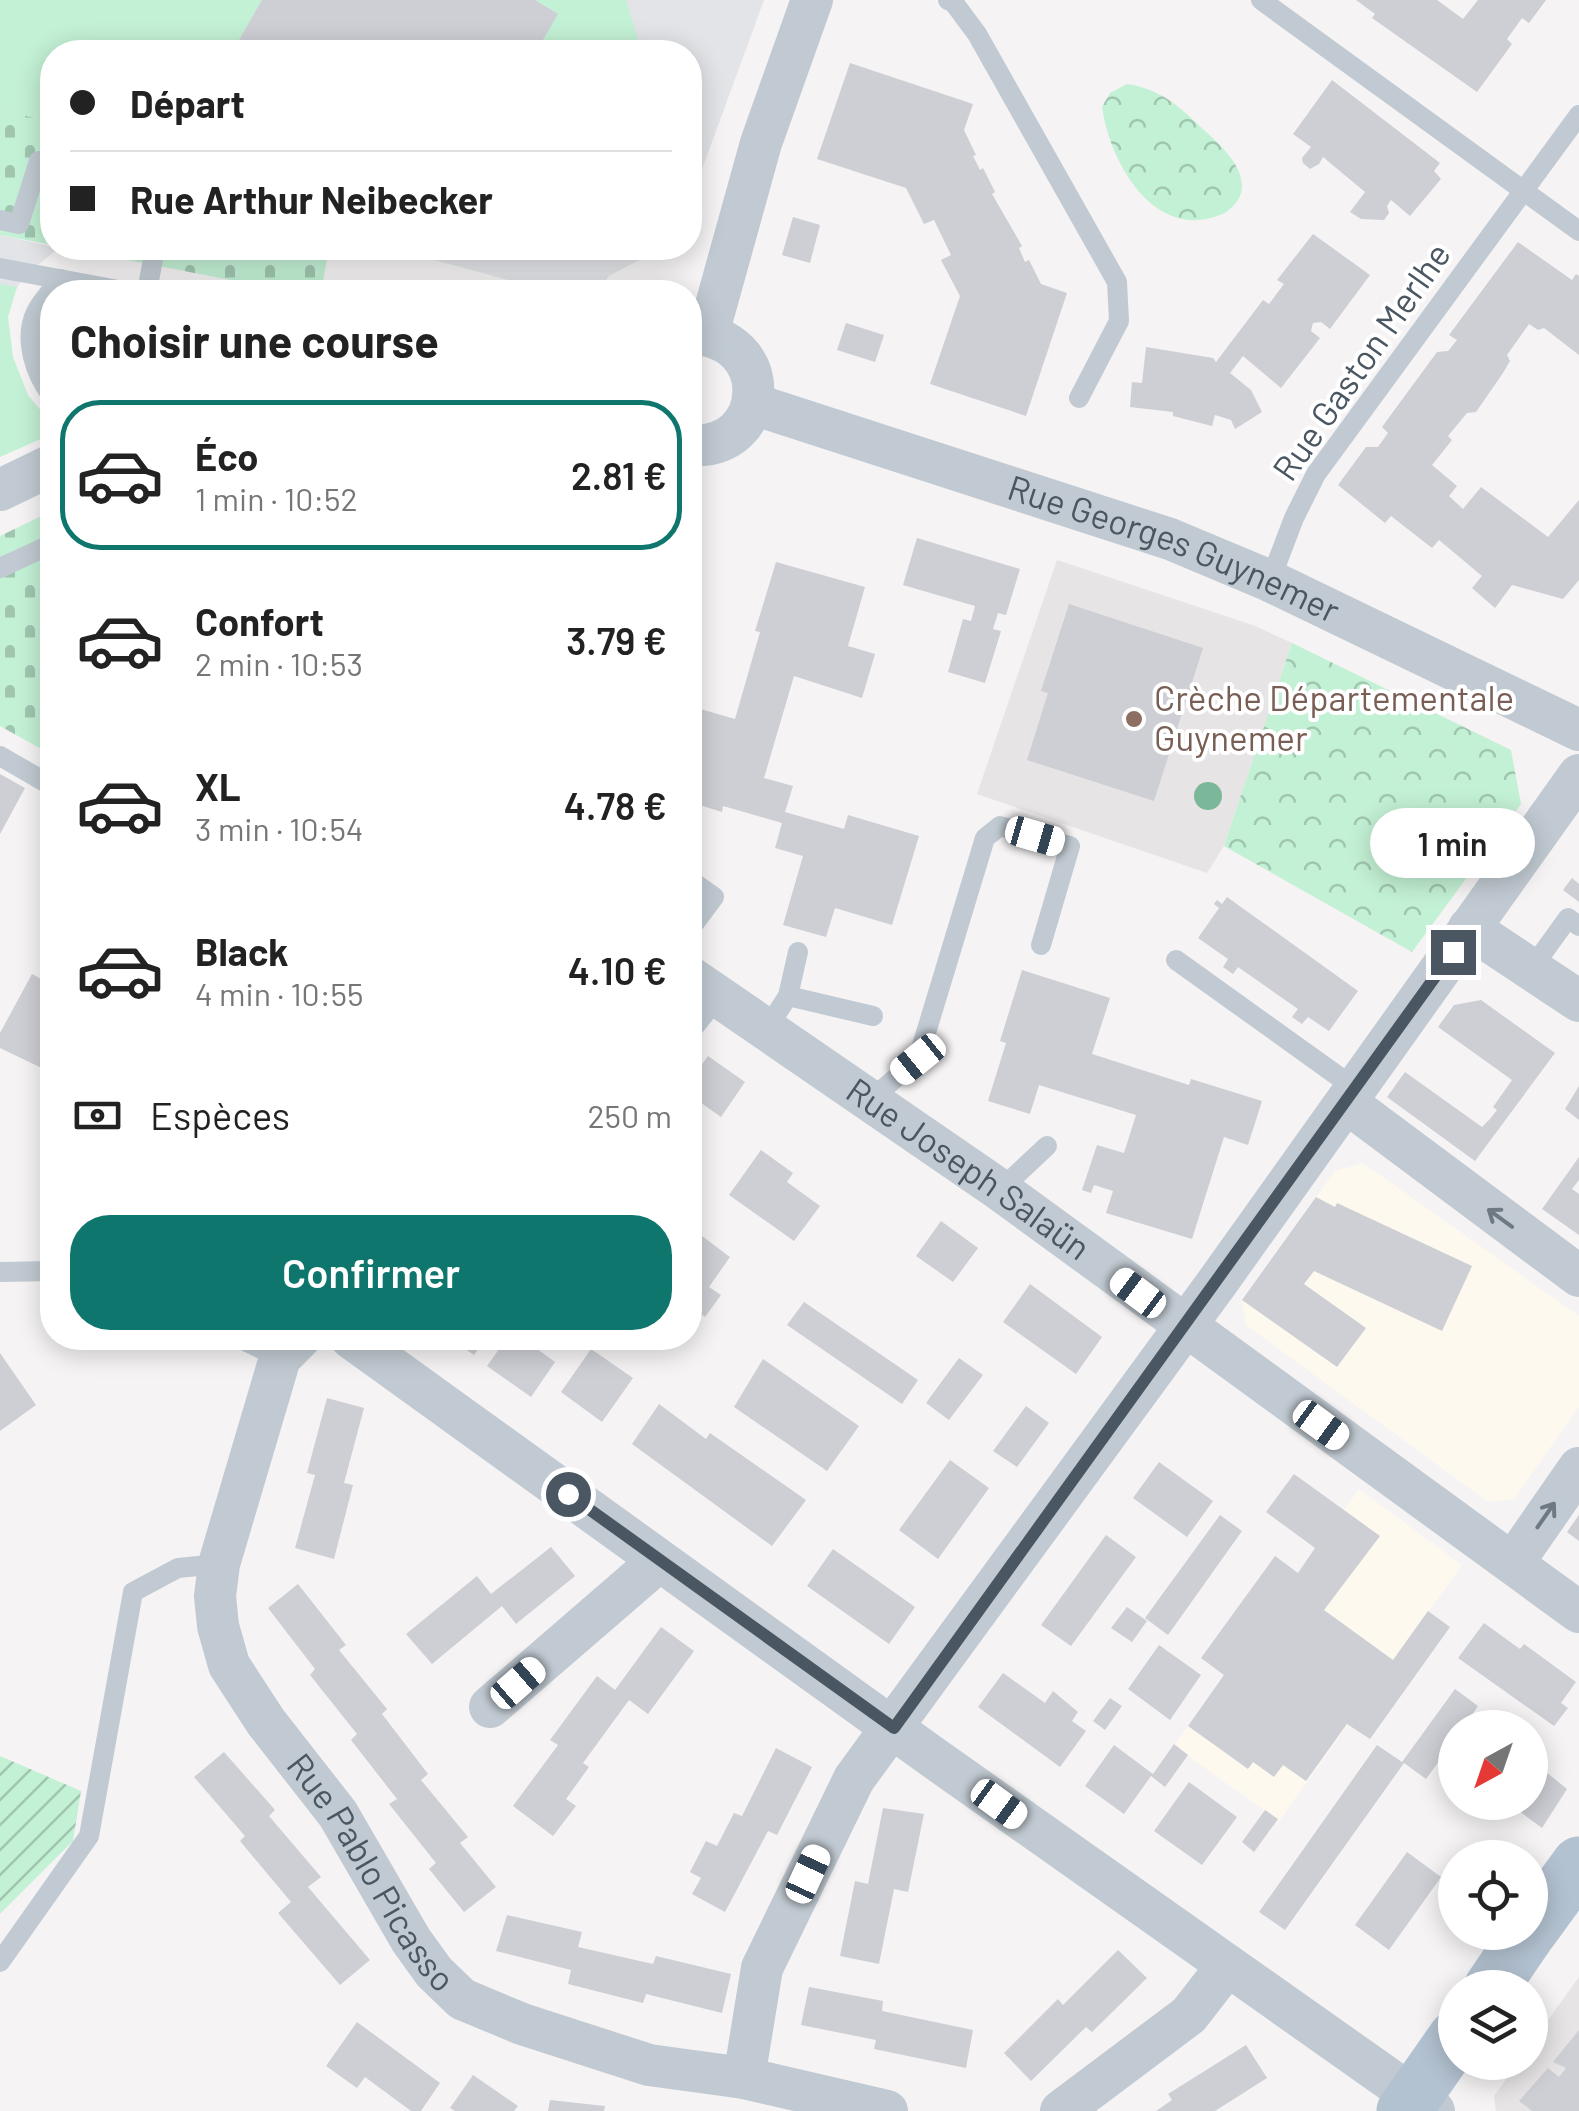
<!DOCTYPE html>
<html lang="fr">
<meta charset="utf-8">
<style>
body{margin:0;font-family:Barlow,sans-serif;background:#f6f6f6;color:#222;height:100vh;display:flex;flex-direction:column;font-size:38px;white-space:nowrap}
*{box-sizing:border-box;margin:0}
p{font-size:32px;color:#767676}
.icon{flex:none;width:55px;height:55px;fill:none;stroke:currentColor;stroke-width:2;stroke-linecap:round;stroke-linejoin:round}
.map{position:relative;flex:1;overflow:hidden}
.drawer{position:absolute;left:40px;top:280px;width:662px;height:1070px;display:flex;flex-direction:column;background:#fff;border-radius:40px;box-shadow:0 5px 25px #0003}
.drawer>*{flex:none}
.top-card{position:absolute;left:40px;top:40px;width:662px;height:220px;border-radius:40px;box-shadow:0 5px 25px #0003;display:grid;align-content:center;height:220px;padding:0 30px;background:#fff}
.needle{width:65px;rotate:220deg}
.controls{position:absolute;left:1438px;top:1710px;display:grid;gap:20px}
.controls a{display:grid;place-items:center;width:110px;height:110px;border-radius:50%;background:#fff;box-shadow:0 5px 25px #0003;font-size:50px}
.end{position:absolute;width:45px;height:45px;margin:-22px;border:12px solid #4a5661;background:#fff;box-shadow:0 0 0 5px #fff}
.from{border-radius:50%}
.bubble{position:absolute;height:70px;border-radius:35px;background:#fff;box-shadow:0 5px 25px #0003;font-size:32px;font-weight:600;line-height:70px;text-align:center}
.car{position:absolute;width:30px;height:60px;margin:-30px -15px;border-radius:12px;box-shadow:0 0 8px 2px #0007;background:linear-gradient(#fff 24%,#345 0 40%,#fff 0 76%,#345 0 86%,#fff 0)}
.top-card b{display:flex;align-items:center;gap:35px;height:95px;font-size:38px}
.top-card b+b{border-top:2px solid #e0e0e0}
.top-card i{width:25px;height:25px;background:#222}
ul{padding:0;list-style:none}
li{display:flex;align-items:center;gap:30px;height:150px;margin:0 20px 15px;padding:0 10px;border:5px solid transparent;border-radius:40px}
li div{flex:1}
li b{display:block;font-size:38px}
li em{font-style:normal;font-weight:600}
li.on{border-color:#0f766e}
li>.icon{width:90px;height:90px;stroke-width:1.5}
h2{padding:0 30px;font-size:45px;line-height:120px}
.pay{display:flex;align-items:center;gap:25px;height:110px;padding:0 30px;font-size:38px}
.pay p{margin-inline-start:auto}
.cta{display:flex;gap:20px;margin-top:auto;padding:20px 30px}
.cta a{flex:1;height:115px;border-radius:40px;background:#0f766e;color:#fff;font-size:40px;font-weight:600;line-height:115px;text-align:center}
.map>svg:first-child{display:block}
.commercial{fill:#fdf9ef}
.education{fill:#e6e4e5}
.airport{fill:#e2e4e7}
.grass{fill:#c3f1d5}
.cemetery{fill:url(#cemetery-stones)}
.park{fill:url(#park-crowns)}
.garden{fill:url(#garden-furrows)}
.building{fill:#cdcfd5}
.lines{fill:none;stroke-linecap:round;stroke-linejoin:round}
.service{stroke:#c1cad2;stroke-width:20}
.minor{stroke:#c1cad2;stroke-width:42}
.primary{stroke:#b3c2d1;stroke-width:55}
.tree{fill:#7bb799}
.oneway{stroke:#6e7983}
.route{stroke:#4a5661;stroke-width:12}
.education-dot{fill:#8d6e63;stroke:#fff;stroke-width:4}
.labels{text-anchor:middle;stroke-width:8;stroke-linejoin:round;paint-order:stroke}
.street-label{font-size:35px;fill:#4a5661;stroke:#fff}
.education-label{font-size:35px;fill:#785e54;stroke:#fff;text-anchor:start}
</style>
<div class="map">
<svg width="1579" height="2111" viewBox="0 0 1579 2111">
<defs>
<pattern id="cemetery-stones" width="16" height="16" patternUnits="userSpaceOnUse" patternTransform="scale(2.5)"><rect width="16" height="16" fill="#c3f1d5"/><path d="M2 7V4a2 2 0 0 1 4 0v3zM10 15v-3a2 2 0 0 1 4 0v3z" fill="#a0c6b0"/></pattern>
<pattern id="park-crowns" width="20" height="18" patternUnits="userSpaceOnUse" patternTransform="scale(2.5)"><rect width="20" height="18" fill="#c3f1d5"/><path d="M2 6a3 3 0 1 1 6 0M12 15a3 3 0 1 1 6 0" fill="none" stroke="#a0c6b0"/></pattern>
<pattern id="garden-furrows" width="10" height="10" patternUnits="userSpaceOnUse" patternTransform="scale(2.5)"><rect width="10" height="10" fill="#c3f1d5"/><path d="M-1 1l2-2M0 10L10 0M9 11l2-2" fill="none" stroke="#a0c6b0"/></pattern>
</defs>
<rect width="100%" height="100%" fill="#f5f3f3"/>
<path class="commercial" d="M1363,1163L1579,1316V1407L1514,1499L1488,1502L1246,1325L1242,1300L1335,1171Z
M1359,1489L1462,1565L1279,1821L1174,1746Z"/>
<path class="education" d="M1057,560L1255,626L1292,643L1224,846L1207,873L977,794Z
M1579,1977V2111H1496L1494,2096L1518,2063L1530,2062V2045Z"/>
<path class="airport" d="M0,0H764L690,202V52H52V122L0,110Z
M0,235L59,248L28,273L17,287L0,331Z
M390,248H676L675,252L645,257L609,276L597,292H553Z"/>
<path class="grass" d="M0,0H262L232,52H52V122L0,110Z
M535,0H626L641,50L640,52H536L558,14Z
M0,284L17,287L8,317L13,357L28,395L52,424V434L0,457Z"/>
<path class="cemetery" d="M0,110L52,122V245L0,235Z
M66,248H329L321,292H292Z
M52,511V755L0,726V536Z"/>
<path class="park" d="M1127,84C1161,89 1180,107 1204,130C1219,144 1242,164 1242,186C1242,199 1231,211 1220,215C1154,241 1110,163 1102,107L1110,93Z
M1292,643L1511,750L1521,804L1412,952L1224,846Z"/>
<path class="garden" d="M0,1756L81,1791L73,1841L0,1914Z"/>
<path class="building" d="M262,0H535L558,14L536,52H232Z
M1356,0H1437L1463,19L1478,0H1546L1529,23L1522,18L1507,39L1512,44L1477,92L1372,18L1375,14Z
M850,63L973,104L964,130L976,155L973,156L980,170L983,168L995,192L992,194L1022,246L1019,248L1025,262L1029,260L1041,284L1067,293L1026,416L930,384L960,296L941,260L951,255L934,220L924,224L906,188L817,159Z
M1332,80L1440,163L1434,171L1441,179L1410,216L1391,200L1387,206L1389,213L1384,220L1361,219L1350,212L1365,192L1323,157L1319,164L1310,169L1303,163L1302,158L1311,147L1293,134Z
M793,217L820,225L810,263L782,255Z
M1313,234L1370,275L1330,329L1321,322L1313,323L1311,331L1320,338L1281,388L1243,356L1230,373L1251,390L1262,412L1235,429L1231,420L1215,415L1212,426L1173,416V412L1130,407L1132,382L1142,383L1146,347L1213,358L1216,362L1263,300L1269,304L1284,284L1277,280Z
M1518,242L1572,280L1576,274L1579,276V355L1544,328L1538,330L1529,324L1507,355L1510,361L1503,373L1476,412L1467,413L1448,436L1452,440L1432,465L1457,486L1449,496L1463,509L1481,487L1548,537L1579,500V580L1563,599L1512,585L1495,608L1472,588L1482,576L1439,540L1432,548L1391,516L1385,523L1338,485L1366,447H1378L1388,433L1382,427L1437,352L1448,351L1457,340L1449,335Z
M846,323L884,335L875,362L837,350Z
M917,538L1020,569L1006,615L998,613L993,629L1001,631L985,683L948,672L963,619L971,621L975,606L903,585Z
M776,562L865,587L848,646L875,654L862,698L794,676L764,778L793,786L785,812L844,829L848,815L919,836L892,925L835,908L826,937L783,925L803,856L775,848L782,823L723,806L722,812L690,802V706L735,719L760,632L755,631Z
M1069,604L1203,648L1154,801L1027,760L1048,693L1041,691Z
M0,774L25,788L0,834Z
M1572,878L1579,884V902L1563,890Z
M1227,897L1358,991L1329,1031L1308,1017L1302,1024L1292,1017L1298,1009L1238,967L1233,974L1223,967L1228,959L1198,938L1219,908L1214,904L1217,900L1222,904Z
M1022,970L1110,998L1092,1054L1189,1085L1191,1079L1262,1101L1248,1145L1224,1137L1192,1239L1106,1213L1113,1191L1094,1185L1091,1193L1082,1190L1097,1145L1124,1153L1136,1115L1039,1085L1030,1114L988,1101L1006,1043L1000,1041Z
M32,974L52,985V1073L0,1048V1033Z
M1481,1000L1555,1053L1475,1161L1387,1097L1405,1072L1482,1127L1490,1119L1497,1110L1493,1107L1512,1080L1438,1027L1454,1005Z
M708,1056L745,1082L721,1117L690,1095V1081Z
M1579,1086V1120L1565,1109Z
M761,1150L793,1173L787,1182L820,1206L794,1241L729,1195Z
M1579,1157V1180L1572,1189L1579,1194V1235L1542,1209Z
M1316,1197L1335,1207L1337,1203L1472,1266L1442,1331L1314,1271L1304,1284L1366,1328L1337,1367L1242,1300Z
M941,1221L978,1248L953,1282L916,1256Z
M690,1227L730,1257L709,1287L721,1295L705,1317L690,1306Z
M1030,1284L1102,1337L1076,1374L1003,1322Z
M804,1302L918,1380L902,1404L787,1325Z
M449,1338H486L474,1355Z
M507,1338H522L555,1362L531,1397L487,1366Z
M591,1349L633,1378L602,1422L561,1392Z
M0,1353L36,1405L0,1431Z
M959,1358L983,1375L949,1420L926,1403Z
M763,1359L859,1426L827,1471L734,1407Z
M327,1398L364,1408L344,1483L353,1485L334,1559L295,1548L315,1475L307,1473Z
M659,1404L706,1439L710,1433L806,1500L772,1546L632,1444Z
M1026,1406L1049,1423L1017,1467L993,1451Z
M950,1460L989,1488L938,1559L899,1530Z
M1159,1462L1213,1501L1187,1537L1133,1498Z
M1294,1474L1380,1536L1324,1610L1393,1660L1428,1611L1450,1627L1370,1739L1347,1724L1306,1781L1283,1765L1274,1777L1253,1762L1248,1769L1188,1726L1224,1675L1201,1658L1275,1556L1298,1573L1315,1548L1266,1512Z
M1220,1515L1242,1531L1168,1635L1145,1618Z
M1579,1515V1541L1567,1532Z
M1106,1535L1136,1557L1071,1646L1041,1625Z
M551,1547L575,1576L516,1624L502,1606L432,1664L406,1634L477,1576L491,1594Z
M833,1549L915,1607L889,1644L807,1586Z
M298,1584L346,1645L339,1650L387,1709L382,1714L428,1774L421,1780L468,1837L460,1843L496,1887L464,1912L429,1869L436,1863L389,1804L397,1799L351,1740L357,1734L310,1675L315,1669L268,1608Z
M1127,1607L1147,1621L1132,1642L1111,1628Z
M1484,1623L1520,1649L1524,1644L1576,1682L1561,1703L1568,1708L1554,1726L1458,1658Z
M661,1627L694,1651L648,1714L629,1700L583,1763L589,1767L566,1799L576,1806L553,1836L513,1806L558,1745L550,1740L597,1676L615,1690Z
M1159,1645L1201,1675L1170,1720L1128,1689Z
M1003,1673L1045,1703L1053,1691L1078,1712L1072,1721L1086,1731L1060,1767L978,1707Z
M1455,1689L1478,1706L1463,1728H1455V1739L1426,1779L1404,1763L1285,1930L1259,1912L1377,1745L1402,1762Z
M1110,1698L1122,1706L1105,1730L1093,1721Z
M1174,1744L1188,1755L1165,1787L1151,1776L1124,1814L1085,1786L1114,1745L1153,1774Z
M776,1748L812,1767L777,1835L768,1831L725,1912L692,1894L701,1878L690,1872L706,1841L717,1846L734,1813L742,1816Z
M224,1752L275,1810L269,1816L321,1877L308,1887L370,1960L340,1985L278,1913L291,1902L240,1841L245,1836L194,1777Z
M1540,1767L1567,1789L1542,1828L1507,1802H1530V1780Z
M1189,1782L1237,1817L1202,1865L1154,1831Z
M883,1808L924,1814L908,1892L894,1889L879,1964L840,1956L855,1881L868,1884Z
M1265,1810L1278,1819L1254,1852L1242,1842Z
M1407,1852L1441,1877L1389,1950L1355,1925Z
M507,1915L582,1932L578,1947L653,1964L656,1956L731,1974L722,2013L646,1994L643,2003L568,1984L571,1970L496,1951Z
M1118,1950L1147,1978L1092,2032L1086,2027L1031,2081L1004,2053L1058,1999L1063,2005Z
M809,1987L883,2001L882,2011L973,2030L966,2068L874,2049L876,2040L801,2025Z
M357,2022L440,2083L421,2111H411L365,2077L357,2088L326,2066Z
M1579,2030V2111H1532L1519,2101L1548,2068L1559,2077L1566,2068L1553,2062Z
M1246,2045L1267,2078L1215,2111H1156L1172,2100L1168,2094Z
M473,2075L518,2106L514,2111H455L450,2108Z
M550,2100L605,2106L604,2111H548Z"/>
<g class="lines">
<path class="service" d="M948,0L954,3L977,34L1117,282L1119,321L1079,398
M1261,0L1579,231
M0,220L19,224L39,161L52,164
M0,268L129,292
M147,292L155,248
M52,396C35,374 23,339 36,312C42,300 53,289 61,279
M0,568L52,544
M1270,581L1294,518L1316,474L1579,115
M0,756L52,786
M690,880L714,897L690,929
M1176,960L1356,1089
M1532,968L1568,918L1579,926
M788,996L798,952
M766,1030L788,996L873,1016
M690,1032L718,997
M870,1100L918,1059L985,838L1000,826L1070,846L1041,945
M1000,1190L1047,1146
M0,1272L52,1271
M239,1338L280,1358
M0,1962L89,1836L133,1592L178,1568L219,1564"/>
<g class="minor">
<path d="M690,334C778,335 771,452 690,445"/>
<path d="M708,334L761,143L812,0"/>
<path id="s1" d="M753,404L1170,539L1270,581L1579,730"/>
<path d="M0,490L52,465"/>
<path d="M1469,928L1579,1001"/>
<path id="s2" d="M690,977L1000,1190L1579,1612"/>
<path d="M1347,1103L1579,1276"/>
<path id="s3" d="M300,1338L280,1358L219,1564L215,1596L218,1626L229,1665L266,1722L338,1814L411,1940L434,1972L462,1999L522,2024L649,2065L744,2078L887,2111"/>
<path d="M351,1338L934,1758L1434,2111"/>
<path d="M1513,1563L1579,1468"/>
<path d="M490,1707L659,1561"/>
<path d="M744,2078L762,1968L854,1779L1219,1280L1579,775"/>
<path d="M1061,2111L1189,2015L1227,1966"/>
</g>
<path class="primary" d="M1530,1931L1579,1864
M1491,1988L1529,1932
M1404,2111L1455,2038"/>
</g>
<circle class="tree" cx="1208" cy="796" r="14"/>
<defs><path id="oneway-shaft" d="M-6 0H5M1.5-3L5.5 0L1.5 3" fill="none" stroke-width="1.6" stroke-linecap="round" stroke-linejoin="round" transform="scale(2.5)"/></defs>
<g class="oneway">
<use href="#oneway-shaft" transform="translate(1500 1218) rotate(-144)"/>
<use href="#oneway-shaft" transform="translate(1546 1515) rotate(-55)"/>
</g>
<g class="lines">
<path class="route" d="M568,1494L894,1728L1453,952"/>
</g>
<circle class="education-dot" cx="1134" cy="719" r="10"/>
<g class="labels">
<g class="street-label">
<text transform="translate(1362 362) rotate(-55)" y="12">Rue Gaston Merlhe</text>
<text dy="12" stroke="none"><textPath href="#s1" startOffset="445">Rue Georges Guynemer</textPath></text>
<text dy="12" stroke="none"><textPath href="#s2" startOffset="338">Rue Joseph Salaün</textPath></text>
<text dy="12" stroke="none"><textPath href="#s3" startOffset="598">Rue Pablo Picasso</textPath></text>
</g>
<g class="education-label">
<text x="1154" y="711">Crèche Départementale<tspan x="1154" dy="40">Guynemer</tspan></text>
</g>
</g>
</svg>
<div class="controls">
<a><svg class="needle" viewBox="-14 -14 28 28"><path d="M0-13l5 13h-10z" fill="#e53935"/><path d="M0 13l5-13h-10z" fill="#767676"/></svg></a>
<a><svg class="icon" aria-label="locate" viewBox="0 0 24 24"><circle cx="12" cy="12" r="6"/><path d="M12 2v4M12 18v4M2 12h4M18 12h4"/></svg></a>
<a><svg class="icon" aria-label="layers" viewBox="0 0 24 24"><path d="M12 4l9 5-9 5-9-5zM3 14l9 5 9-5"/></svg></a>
</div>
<i class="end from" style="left:568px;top:1494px"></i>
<i class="end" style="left:1453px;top:952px"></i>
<div class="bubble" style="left:1370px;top:808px;width:165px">1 min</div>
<i class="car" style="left:1035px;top:836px;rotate:106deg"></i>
<i class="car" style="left:918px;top:1059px;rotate:231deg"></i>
<i class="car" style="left:1138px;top:1293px;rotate:307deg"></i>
<i class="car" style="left:1321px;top:1425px;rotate:126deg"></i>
<i class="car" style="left:518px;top:1683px;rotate:49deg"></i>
<i class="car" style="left:999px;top:1804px;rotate:126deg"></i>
<i class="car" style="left:808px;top:1874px;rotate:25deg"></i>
<div class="top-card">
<b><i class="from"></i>Départ</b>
<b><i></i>Rue Arthur Neibecker</b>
</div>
<section class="drawer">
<h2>Choisir une course</h2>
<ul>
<li class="on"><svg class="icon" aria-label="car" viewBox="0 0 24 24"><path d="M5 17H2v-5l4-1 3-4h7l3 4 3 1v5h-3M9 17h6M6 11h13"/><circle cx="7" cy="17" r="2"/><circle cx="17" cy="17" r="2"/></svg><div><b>Éco</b><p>1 min · 10:52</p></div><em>2.81 €</em></li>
<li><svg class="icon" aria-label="car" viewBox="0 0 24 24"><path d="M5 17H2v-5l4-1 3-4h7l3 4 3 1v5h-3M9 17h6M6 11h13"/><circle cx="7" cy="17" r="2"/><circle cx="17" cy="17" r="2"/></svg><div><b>Confort</b><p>2 min · 10:53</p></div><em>3.79 €</em></li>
<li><svg class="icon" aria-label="car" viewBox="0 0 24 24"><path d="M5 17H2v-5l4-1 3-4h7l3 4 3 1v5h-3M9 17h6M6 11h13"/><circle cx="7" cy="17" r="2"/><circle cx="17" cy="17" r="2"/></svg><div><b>XL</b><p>3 min · 10:54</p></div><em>4.78 €</em></li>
<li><svg class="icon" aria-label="car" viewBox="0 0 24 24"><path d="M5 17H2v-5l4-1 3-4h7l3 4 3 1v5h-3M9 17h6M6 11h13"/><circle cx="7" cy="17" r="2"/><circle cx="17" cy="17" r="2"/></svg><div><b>Black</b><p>4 min · 10:55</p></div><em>4.10 €</em></li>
</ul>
<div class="pay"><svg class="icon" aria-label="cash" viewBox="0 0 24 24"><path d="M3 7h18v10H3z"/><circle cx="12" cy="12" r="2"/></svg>Espèces<p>250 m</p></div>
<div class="cta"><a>Confirmer</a></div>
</section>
</div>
